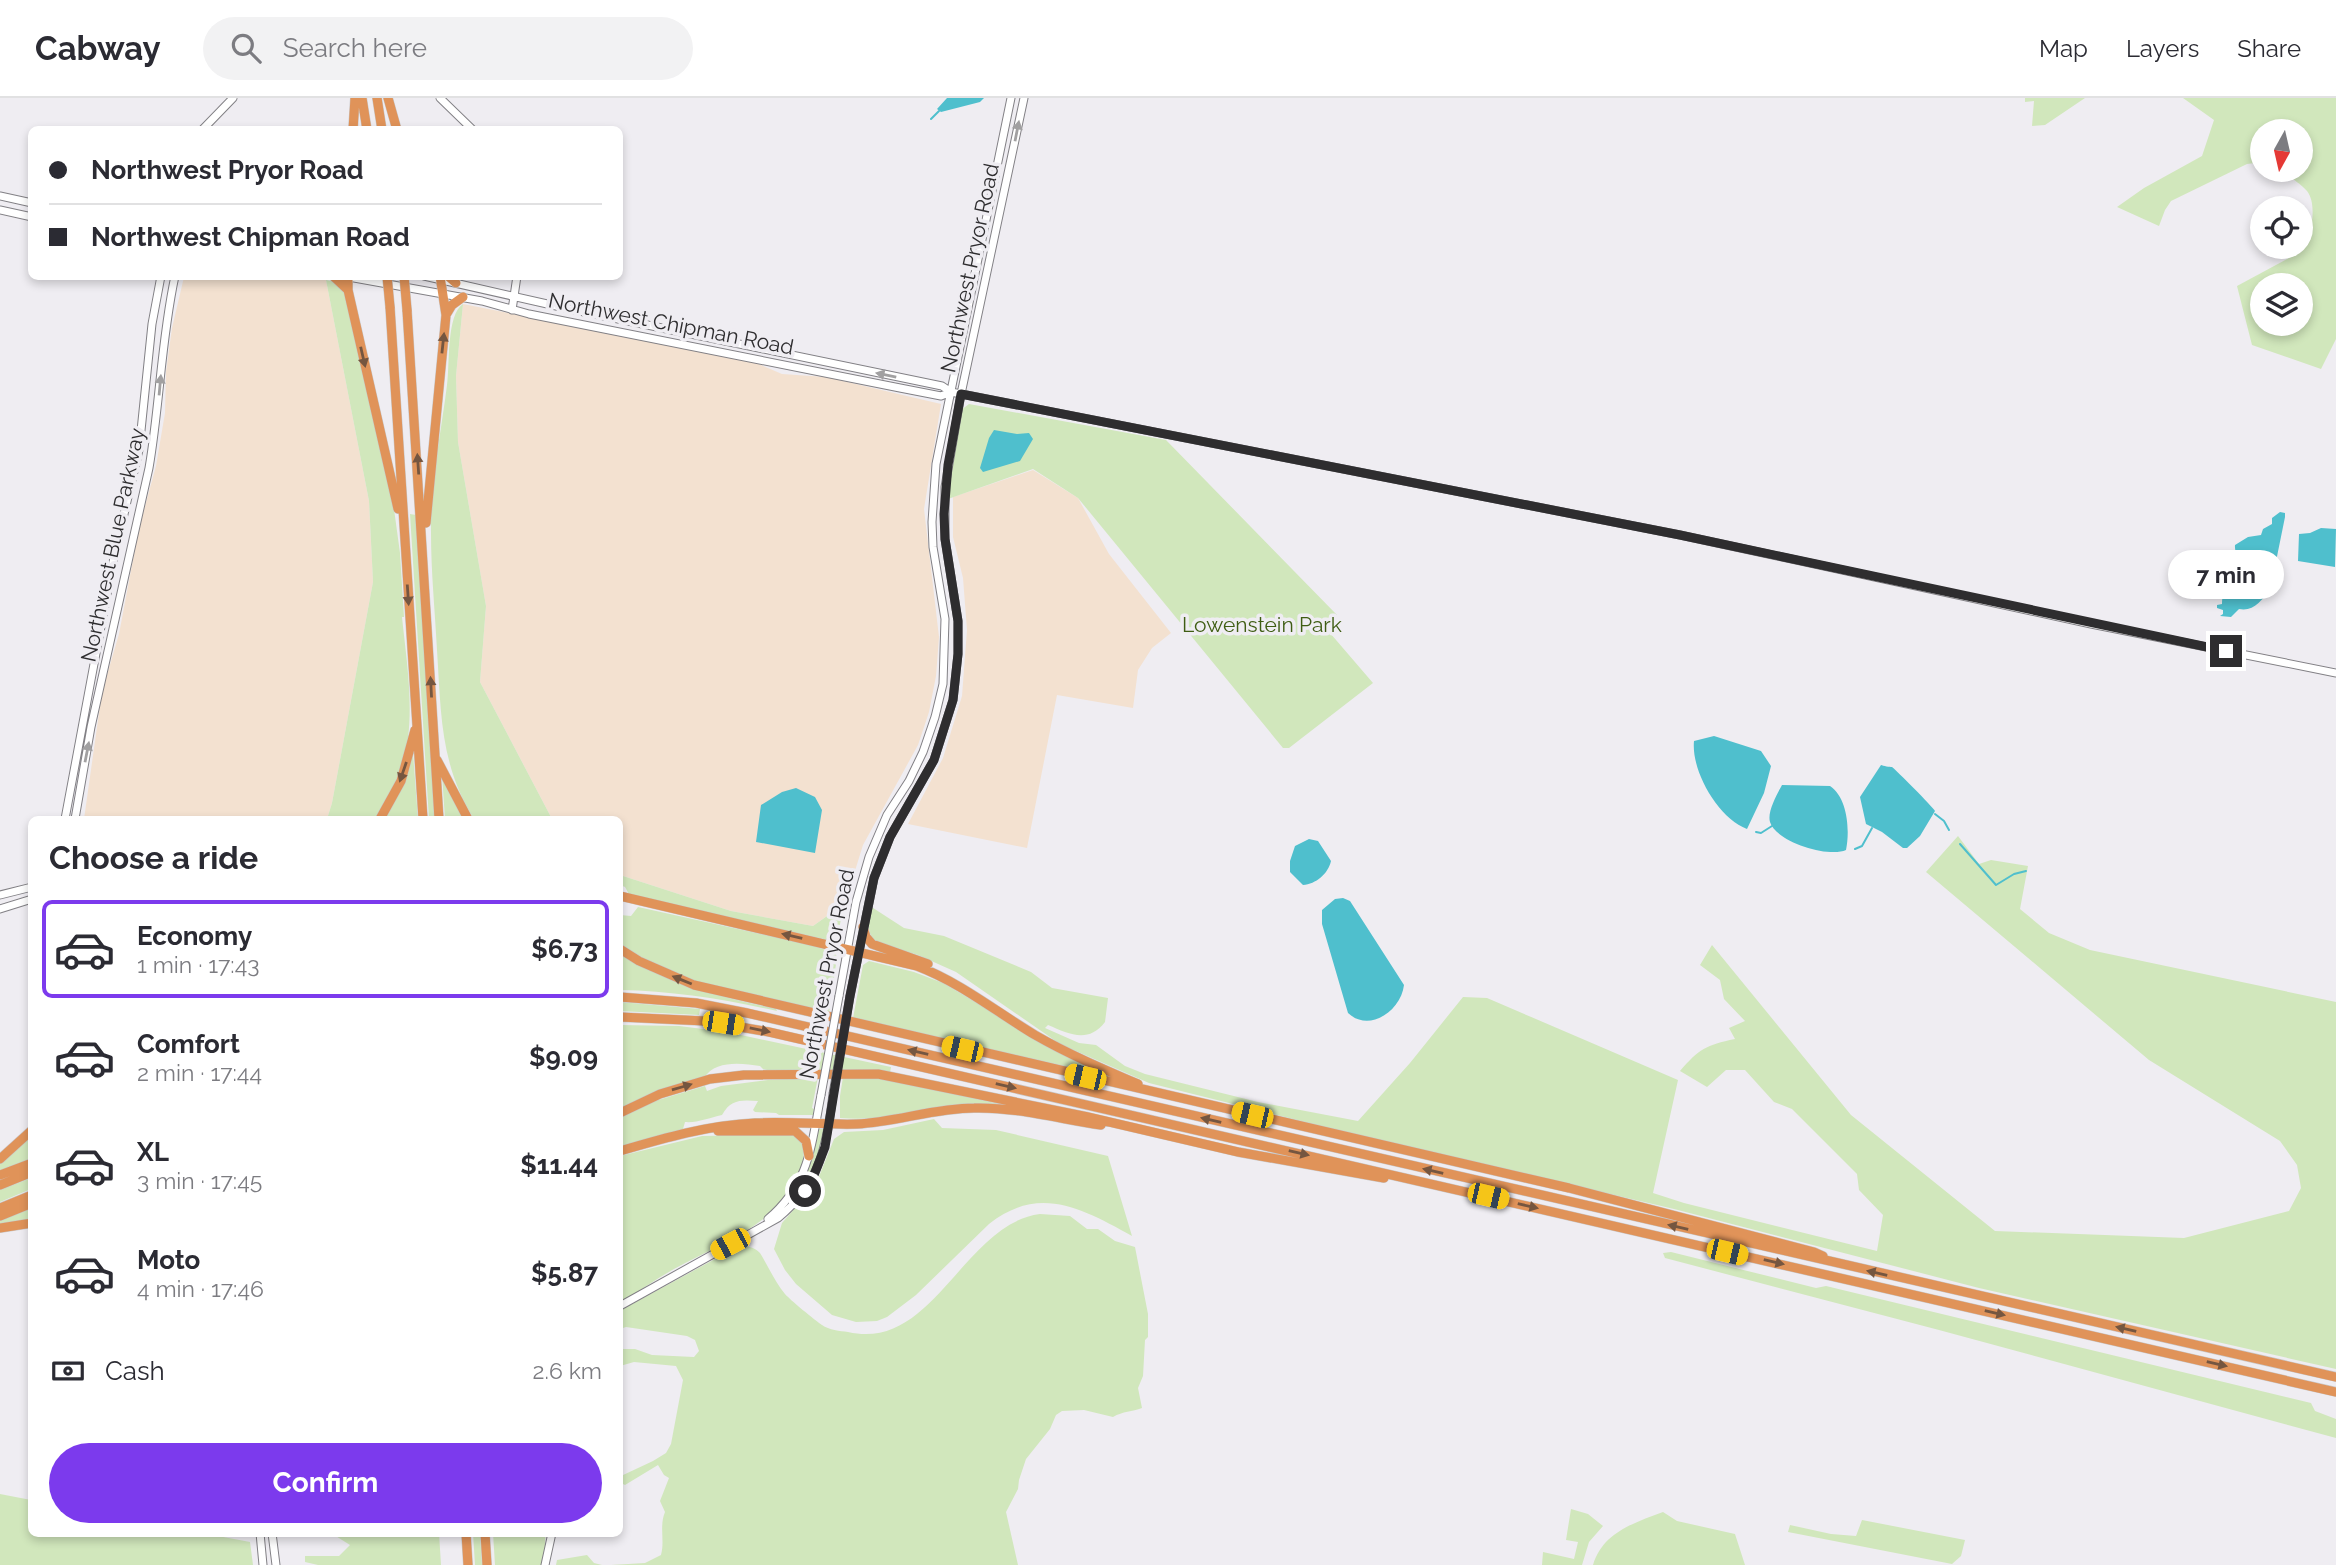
<!DOCTYPE html>
<meta charset="utf-8">
<style>
body{margin:0;font-family:Raleway,sans-serif;background:#f2f2f3;color:#2b2b33;height:100vh;display:flex;flex-direction:column;font-size:26px;white-space:nowrap}
*{box-sizing:border-box;margin:0}
p{font-size:23px;color:#7c7c81}
.icon{flex:none;width:38px;height:38px;fill:none;stroke:currentColor;stroke-width:2;stroke-linecap:round;stroke-linejoin:round}
.map{position:relative;flex:1;overflow:hidden}
.side{position:absolute;left:28px;top:718px;width:595px;height:721px;display:flex;flex-direction:column;background:#fff;border-radius:10px;box-shadow:0 4px 10px #0003}
.side>*{flex:none}
.hud{position:absolute;left:28px;top:28px;width:595px;height:154px;border-radius:10px;box-shadow:0 4px 10px #0003;display:grid;align-content:center;height:154px;padding:0 21px;background:#fff}
.needle{width:46px;rotate:188deg}
.buttons{position:absolute;left:2250px;top:21px;display:grid;gap:14px}
.buttons a{display:grid;place-items:center;width:63px;height:63px;border-radius:50%;background:#fff;box-shadow:0 4px 10px #0003;font-size:35px}
.end{position:absolute;width:32px;height:32px;margin:-16px;border:9px solid #2e2d2f;background:#fff;box-shadow:0 0 0 4px #fff}
.from{border-radius:50%}
.bubble{position:absolute;height:49px;border-radius:24px;background:#fff;box-shadow:0 4px 10px #0003;font-size:23px;font-weight:700;line-height:49px;text-align:center}
.car{position:absolute;width:21px;height:42px;margin:-21px -10px;border-radius:9px;box-shadow:0 0 5px 2px #0007;background:linear-gradient(#f5c518 24%,#345 0 40%,#f5c518 0 76%,#345 0 86%,#f5c518 0)}
.hud b{display:flex;align-items:center;gap:24px;height:66px;font-size:26px}
.hud b+b{border-top:2px solid #e1e1e2}
.hud i{width:18px;height:18px;background:#2b2b33}
ul{padding:0;list-style:none}
li{display:flex;align-items:center;gap:21px;height:98px;margin:0 14px 10px;padding:0 7px;border:4px solid transparent;border-radius:10px}
li div{flex:1}
li b{display:block;font-size:26px}
li em{font-style:normal;font-weight:700}
li.current{border-color:#7c3aed}
li>.icon{width:63px;height:63px;stroke-width:1.5}
h2{padding:0 21px;font-size:32px;line-height:84px}
.pay{display:flex;align-items:center;gap:18px;height:77px;padding:0 21px;font-size:26px}
.pay p{margin-inline-start:auto}
.primary-button{display:flex;gap:14px;margin-top:auto;padding:14px 21px}
.primary-button a{flex:1;height:80px;border-radius:42px;background:#7c3aed;color:#fff;font-size:28px;font-weight:700;line-height:80px;text-align:center}
header{display:flex;align-items:center;gap:42px;box-sizing:border-box;height:98px;padding:0 35px;background:#fff;border-bottom:2px solid #e1e1e2}
header strong{font-size:33px}
nav{display:flex;gap:38px;margin-inline-start:auto;font-size:24px}
.search{width:490px;height:63px;background:#f2f2f3;display:flex;align-items:center;gap:18px;box-sizing:border-box;padding:0 24px;border-radius:38px;color:#7c7c81;font-size:26px}
.map>svg:first-child{display:block}
.commercial{fill:#f3e1d0}
.green{fill:#d1e7bc;fill-rule:evenodd}
.water{fill:#4fbfcd}
.lines{fill:none;stroke-linecap:round;stroke-linejoin:round}
.stream{stroke:#4fbfcd;stroke-width:2}
.secondary-casing{stroke:#828085;stroke-width:9}
.highway-casing{stroke:#c9c8c9;stroke-width:10}
.secondary{stroke:#fff;stroke-width:7}
.highway{stroke:#e09359;stroke-width:9}
.secondary-bridge-casing{stroke:#828085;stroke-width:9;stroke-linecap:butt}
.highway-bridge-casing{stroke:#c9c8c9;stroke-width:10;stroke-linecap:butt}
.secondary-bridge{stroke:#fff;stroke-width:7}
.highway-bridge{stroke:#e09359;stroke-width:9}
.oneway{fill:#a1a0a1}
.oneway2{fill:#755640}
.route{stroke:#2e2d2f;stroke-width:9}
.labels{text-anchor:middle;stroke-width:7;stroke-linejoin:round;paint-order:stroke}
.street-label{font-size:21px;fill:#2e2d2f;stroke:#efedf2}
.park-label{font-size:21px;fill:#3f5d13;stroke:#efedf2}
</style>
<header>
<strong>Cabway</strong>
<div class="search"><svg class="icon" aria-label="search" viewBox="0 0 24 24"><circle cx="10" cy="10" r="6"/><path d="M15 15l6 6"/></svg>Search here</div>
<nav><a>Map</a><a>Layers</a><a>Share</a></nav>
</header>
<div class="map">
<svg width="2336" height="1467" viewBox="0 0 2336 1467">
<rect width="100%" height="100%" fill="#efedf2"/>
<path class="commercial" d="M313,178L326,182L369,403L373,484L332,705L327,721H84L102,594L119,536L139,430L156,368L165,315L166,274L172,230L184,179Z
M463,206L754,264L782,276L826,279L941,306L924,411L939,539L936,578L929,614L918,647L863,747L845,805L813,828L731,813L620,777V721H552L480,584L486,508L458,344L456,278Z
M1033,372L1078,400L1109,456L1171,535L1152,550L1138,572L1133,610L1057,597L1027,750L908,726L943,660L962,598L967,532L963,480L953,439V399Z"/>
<path class="green" d="M2025,0H2085L2045,27L2032,28L2034,3L2025,4Z
M2183,0H2336V241L2321,271L2252,247L2237,188L2302,153C2311,140 2318,107 2307,93C2300,85 2288,78 2280,72H2301V33H2263V64L2247,66L2171,103L2165,112L2159,128L2117,109L2144,90L2202,58L2214,22ZM2263,187H2301V226H2263Z
M326,182L336,184L344,193L394,411L400,455L404,519H402C407,568 417,624 401,672C396,689 385,705 377,721H327L332,705L373,484L369,403Z
M463,206L456,278L458,344L486,508L480,584L552,721H474C440,667 441,614 437,552C435,513 431,474 431,435C430,385 441,336 447,287C450,267 446,217 463,206Z
M969,306L1166,342L1337,517L1324,528L1373,585L1289,650H1283L1078,400L1033,371L948,401L961,312Z
M410,416L416,417L435,721H429Z
M413,655L418,721H385L401,691Z
M442,677L465,721H445Z
M1958,738L1979,766L1991,762L2028,768L2020,811L2049,835L2090,852L2336,904V1271L1979,1190L1674,1111L1317,1027L1149,985L1060,946L956,874L918,857L878,845C865,837 869,822 870,808L904,830L944,838L1031,874L1052,890L1108,900L1105,924C1088,946 1069,936 1048,927L1045,930L1079,945L1096,947L1125,968L1145,976L1258,1004L1358,1023L1410,965L1463,899L1487,900L1678,982L1653,1095L1684,1105L1877,1153L1883,1117L1859,1092L1857,1076L1792,1011L1774,1004L1745,972H1726L1707,989L1680,973C1699,951 1706,947 1735,941L1729,930L1745,923L1724,901L1720,882L1700,867L1712,847L1851,1017L1995,1133L2184,1140L2289,1113L2301,1090L2297,1067L2280,1043L2149,962L1926,774Z
M620,777L731,813L813,828L844,806L838,836L828,842L630,798L625,789L620,787Z
M638,809L811,847L835,855L837,859L829,915C782,905 732,897 687,881C663,872 641,859 620,846V817L631,818Z
M620,855C670,887 718,898 776,911L777,913C724,901 673,893 620,892Z
M869,863L914,874L943,885L1052,949L1108,978L853,920L863,867Z
M620,904L700,911L699,917L620,913Z
M620,927L679,928L727,934L891,969L890,975L775,974L763,971L760,968C741,965 715,962 704,980L620,1012Z
M857,978L892,982L1004,1007C949,1003 895,1025 840,1020V998L843,979Z
M818,979L812,1010L814,1011L813,1017H779L776,1015L755,1014L753,1012L758,1003C741,1002 731,1001 722,1017C709,1020 697,1025 685,1024L683,1031L620,1050V1020L655,1003L705,988L707,993L721,988L768,982Z
M934,1021L942,1030L996,1032L1108,1058L1132,1138C1083,1111 1039,1086 989,1126L916,1197L887,1219L877,1223L856,1224L832,1217L796,1186L785,1172L774,1151L782,1125L816,1086L834,1041L844,1034L883,1032Z
M818,1031H825C818,1072 806,1089 777,1117L793,1100L806,1077Z
M796,1036C806,1048 805,1055 801,1070C785,1124 720,1146 674,1171C656,1181 638,1194 620,1205V1058L702,1038Z
M31,1037V1061L0,1074V1065Z
M31,1080V1091L0,1104V1092Z
M31,1110V1123L0,1128V1122Z
M1040,1116L1070,1118L1087,1131H1098L1115,1143L1135,1149L1148,1216V1239L1145,1242L1143,1278L1138,1290L1142,1310C1132,1314 1123,1313 1113,1319L1084,1312L1062,1313L1056,1317L1050,1331L1026,1361L1019,1382L1018,1391L1006,1414L1018,1467H611L645,1465L661,1457C665,1443 659,1428 665,1414L660,1403L669,1380L664,1377L658,1367L625,1387L621,1385V1378L653,1363L666,1355L671,1346L683,1282L676,1268L634,1264L620,1268V1251H635L652,1257L694,1259L699,1253L695,1242L687,1238L626,1229L620,1231V1214L623,1211L737,1149C746,1148 753,1148 760,1155C768,1168 775,1184 785,1196C789,1201 816,1223 822,1227C829,1232 840,1233 848,1234C934,1254 963,1126 1040,1116Z
M1671,1154L1816,1190L1826,1188L2311,1305L2315,1313L2336,1321V1340L1939,1232L1665,1160L1663,1155Z
M0,1396L31,1402L32,1435H202L250,1444L253,1467H0Z
M1571,1411L1588,1416L1603,1428L1589,1444L1582,1467H1542L1543,1454L1574,1461L1578,1444L1566,1442Z
M1663,1414L1677,1423L1735,1436L1745,1467H1593C1603,1434 1634,1425 1663,1414Z
M1862,1422L1965,1442L1961,1458L1952,1466L1788,1434L1790,1427L1831,1436L1856,1438Z
M331,1435H439L441,1467H318L305,1464V1458H339L350,1447Z
M473,1435H480L482,1467H475Z
M493,1435H546C544,1446 546,1456 543,1467H495Z
M587,1457L594,1465L602,1467H556L557,1462Z"/>
<path class="water" d="M947,0H984L980,4L941,14L937,11Z
M994,332L1017,336L1029,335L1033,341L1020,363L983,374L980,370L989,340Z
M2280,414L2285,415V419L2270,493C2261,502 2254,514 2239,511L2231,519L2220,518L2223,516V512L2217,510V507L2222,506C2222,487 2233,489 2239,475C2243,466 2234,456 2235,447L2248,439L2261,437L2263,431L2272,426V420Z
M2321,430L2336,431L2335,469L2298,463L2299,436L2310,435Z
M1714,638L1761,653L1771,668L1764,695L1747,731C1718,720 1691,673 1694,643Z
M1881,667C1883,668 1890,669 1892,669C1895,671 1933,709 1935,713L1920,738L1907,750H1903L1882,734L1866,726L1860,699Z
M1782,687L1830,688C1848,700 1850,733 1846,752C1829,760 1776,744 1770,724C1767,714 1777,696 1782,687Z
M796,690L815,699L822,712L815,755L756,744L761,707L782,694Z
M1309,741L1318,743L1331,763C1328,776 1316,786 1303,787L1290,774V763L1295,748Z
M1343,800L1350,803L1404,887C1401,913 1369,935 1348,915L1322,826V812L1335,801Z"/>
<g class="lines">
<path class="stream" d="M931,21L939,13
M1935,716L1944,723L1949,732
M1756,734L1761,735L1772,728
M1960,746L1996,787L2014,776L2026,773
M1855,751L1862,748L1872,730"/>
<defs>
<path id="secondary" d="M440,0L473,32
M202,32L233,0
M0,98L32,105
M0,112L32,119
M343,178L482,203L529,216L900,290L941,298L951,294
M424,178L565,210L942,288L951,294L1680,437L2091,526L2336,575
M512,212L517,178
M65,721L114,459L139,352L152,226L161,178
M75,721L91,629L149,370C160,306 161,242 175,178
M0,797L32,789
M0,811L32,801
M839,898L856,804L869,759L887,717L909,683L923,654L935,619L943,586L945,521L933,449L932,424L936,366L1011,0
M850,898L874,780L890,739L934,662L953,602L958,556V523L945,441V389L961,296L1024,0
M768,1121C810,1085 811,1048 821,997
M620,1208L778,1120C820,1086 827,1047 833,996
M260,1435L263,1467
M272,1435L276,1467
M545,1467L552,1435"/>
<path id="highway" d="M362,0L367,32
M377,0L382,32
M388,0L397,32
M353,32L355,0
M333,178L348,192
M348,178V192L398,411
M448,178L456,185
M390,209L423,721
M407,212L439,721
M446,217L452,207L463,199
M426,425L446,217L440,178
M437,662L468,721
M380,721L401,683L415,632
M620,798L917,868C961,885 995,913 1035,937C1068,956 1103,971 1138,986
M863,829L866,839L872,846L928,866
M620,851L639,863L694,887L1569,1090L1814,1154L1823,1158
M620,899L696,905L747,915L2336,1279
M620,919L705,923L769,934L2336,1294
M620,1015L660,996L710,981L744,977L878,976L1088,1019L1238,1054L1384,1080
M718,1033H795L806,1043L809,1058
M620,1053C664,1040 709,1027 755,1025C789,1023 823,1027 857,1026C896,1024 935,1010 974,1010C1016,1009 1060,1021 1101,1027
M0,1061L32,1032
M0,1077L32,1065
M0,1087L32,1074
M0,1110L32,1097
M0,1118L32,1105
M0,1130L32,1125
M466,1435L468,1467
M485,1435L487,1467"/>
</defs>
<use href="#secondary" class="secondary-casing"/>
<use href="#highway" class="highway-casing"/>
<use href="#secondary" class="secondary"/>
<use href="#highway" class="highway"/>
<defs>
<path id="secondary-bridge" d="M833,996L850,898
M821,997L839,898"/>
<path id="highway-bridge" d="M387,178L390,209
M404,178L407,212"/>
</defs>
<use href="#secondary-bridge" class="secondary-bridge-casing"/>
<use href="#highway-bridge" class="highway-bridge-casing"/>
<use href="#secondary-bridge" class="secondary-bridge"/>
<use href="#highway-bridge" class="highway-bridge"/>
</g>
<defs><path id="oneway-solid" d="M-6-.8H1V-3.2L6.5 0L1 3.2V.8H-6Z" transform="scale(1.75)"/></defs>
<g class="oneway">
<use href="#oneway-solid" transform="translate(1017 33) rotate(-79)"/>
<use href="#oneway-solid" transform="translate(886 277) rotate(-168)"/>
<use href="#oneway-solid" transform="translate(160 287) rotate(-85)"/>
<use href="#oneway-solid" transform="translate(87 654) rotate(-79)"/>
</g>
<g class="oneway2">
<use href="#oneway-solid" transform="translate(443 245) rotate(-84)"/>
<use href="#oneway-solid" transform="translate(363 259) rotate(77)"/>
<use href="#oneway-solid" transform="translate(418 366) rotate(-94)"/>
<use href="#oneway-solid" transform="translate(408 497) rotate(86)"/>
<use href="#oneway-solid" transform="translate(431 589) rotate(-93)"/>
<use href="#oneway-solid" transform="translate(403 674) rotate(109)"/>
<use href="#oneway-solid" transform="translate(792 838) rotate(-167)"/>
<use href="#oneway-solid" transform="translate(682 882) rotate(-158)"/>
<use href="#oneway-solid" transform="translate(760 932) rotate(11)"/>
<use href="#oneway-solid" transform="translate(918 954) rotate(-167)"/>
<use href="#oneway-solid" transform="translate(1006 988) rotate(13)"/>
<use href="#oneway-solid" transform="translate(682 989) rotate(-16)"/>
<use href="#oneway-solid" transform="translate(1211 1022) rotate(-167)"/>
<use href="#oneway-solid" transform="translate(1299 1055) rotate(13)"/>
<use href="#oneway-solid" transform="translate(1433 1073) rotate(-167)"/>
<use href="#oneway-solid" transform="translate(1528 1108) rotate(13)"/>
<use href="#oneway-solid" transform="translate(1678 1129) rotate(-167)"/>
<use href="#oneway-solid" transform="translate(1774 1164) rotate(13)"/>
<use href="#oneway-solid" transform="translate(1877 1175) rotate(-167)"/>
<use href="#oneway-solid" transform="translate(1995 1215) rotate(13)"/>
<use href="#oneway-solid" transform="translate(2126 1231) rotate(-167)"/>
<use href="#oneway-solid" transform="translate(2217 1266) rotate(13)"/>
</g>
<g class="lines">
<path class="route" d="M805,1093L814,1077L825,1049L850,898L874,780L890,739L934,662L953,602L958,556V523L945,441L944,416L948,367L961,296L1680,437L2226,553"/>
</g>
<g class="labels">
<g class="street-label">
<text transform="translate(970 170) rotate(-78)" y="7">Northwest Pryor Road</text>
<text transform="translate(671 226) rotate(11)" y="7">Northwest Chipman Road</text>
<text transform="translate(113 447) rotate(-78)" y="7">Northwest Blue Parkway</text>
<text transform="translate(827 876) rotate(-79)" y="7">Northwest Pryor Road</text>
</g>
<g class="park-label">
<text x="1262" y="534">Lowenstein Park</text>
</g>
</g>
</svg>
<div class="buttons">
<a><svg class="needle" viewBox="-14 -14 28 28"><path d="M0-13l5 13h-10z" fill="#e53935"/><path d="M0 13l5-13h-10z" fill="#7c7c81"/></svg></a>
<a><svg class="icon" aria-label="locate" viewBox="0 0 24 24"><circle cx="12" cy="12" r="6"/><path d="M12 2v4M12 18v4M2 12h4M18 12h4"/></svg></a>
<a><svg class="icon" aria-label="layers" viewBox="0 0 24 24"><path d="M12 4l9 5-9 5-9-5zM3 14l9 5 9-5"/></svg></a>
</div>
<i class="end from" style="left:805px;top:1093px"></i>
<i class="end" style="left:2226px;top:553px"></i>
<div class="bubble" style="left:2168px;top:452px;width:116px">7 min</div>
<i class="car" style="left:723px;top:925px;rotate:99deg"></i>
<i class="car" style="left:962px;top:951px;rotate:283deg"></i>
<i class="car" style="left:1085px;top:979px;rotate:283deg"></i>
<i class="car" style="left:1252px;top:1017px;rotate:283deg"></i>
<i class="car" style="left:1488px;top:1098px;rotate:103deg"></i>
<i class="car" style="left:730px;top:1146px;rotate:242deg"></i>
<i class="car" style="left:1727px;top:1154px;rotate:103deg"></i>
<div class="hud">
<b><i class="from"></i>Northwest Pryor Road</b>
<b><i></i>Northwest Chipman Road</b>
</div>
<section class="side">
<h2>Choose a ride</h2>
<ul>
<li class="current"><svg class="icon" aria-label="car" viewBox="0 0 24 24"><path d="M5 17H2v-5l4-1 3-4h7l3 4 3 1v5h-3M9 17h6M6 11h13"/><circle cx="7" cy="17" r="2"/><circle cx="17" cy="17" r="2"/></svg><div><b>Economy</b><p>1 min · 17:43</p></div><em>$6.73</em></li>
<li><svg class="icon" aria-label="car" viewBox="0 0 24 24"><path d="M5 17H2v-5l4-1 3-4h7l3 4 3 1v5h-3M9 17h6M6 11h13"/><circle cx="7" cy="17" r="2"/><circle cx="17" cy="17" r="2"/></svg><div><b>Comfort</b><p>2 min · 17:44</p></div><em>$9.09</em></li>
<li><svg class="icon" aria-label="car" viewBox="0 0 24 24"><path d="M5 17H2v-5l4-1 3-4h7l3 4 3 1v5h-3M9 17h6M6 11h13"/><circle cx="7" cy="17" r="2"/><circle cx="17" cy="17" r="2"/></svg><div><b>XL</b><p>3 min · 17:45</p></div><em>$11.44</em></li>
<li><svg class="icon" aria-label="car" viewBox="0 0 24 24"><path d="M5 17H2v-5l4-1 3-4h7l3 4 3 1v5h-3M9 17h6M6 11h13"/><circle cx="7" cy="17" r="2"/><circle cx="17" cy="17" r="2"/></svg><div><b>Moto</b><p>4 min · 17:46</p></div><em>$5.87</em></li>
</ul>
<div class="pay"><svg class="icon" aria-label="cash" viewBox="0 0 24 24"><path d="M3 7h18v10H3z"/><circle cx="12" cy="12" r="2"/></svg>Cash<p>2.6 km</p></div>
<div class="primary-button"><a>Confirm</a></div>
</section>
</div>
